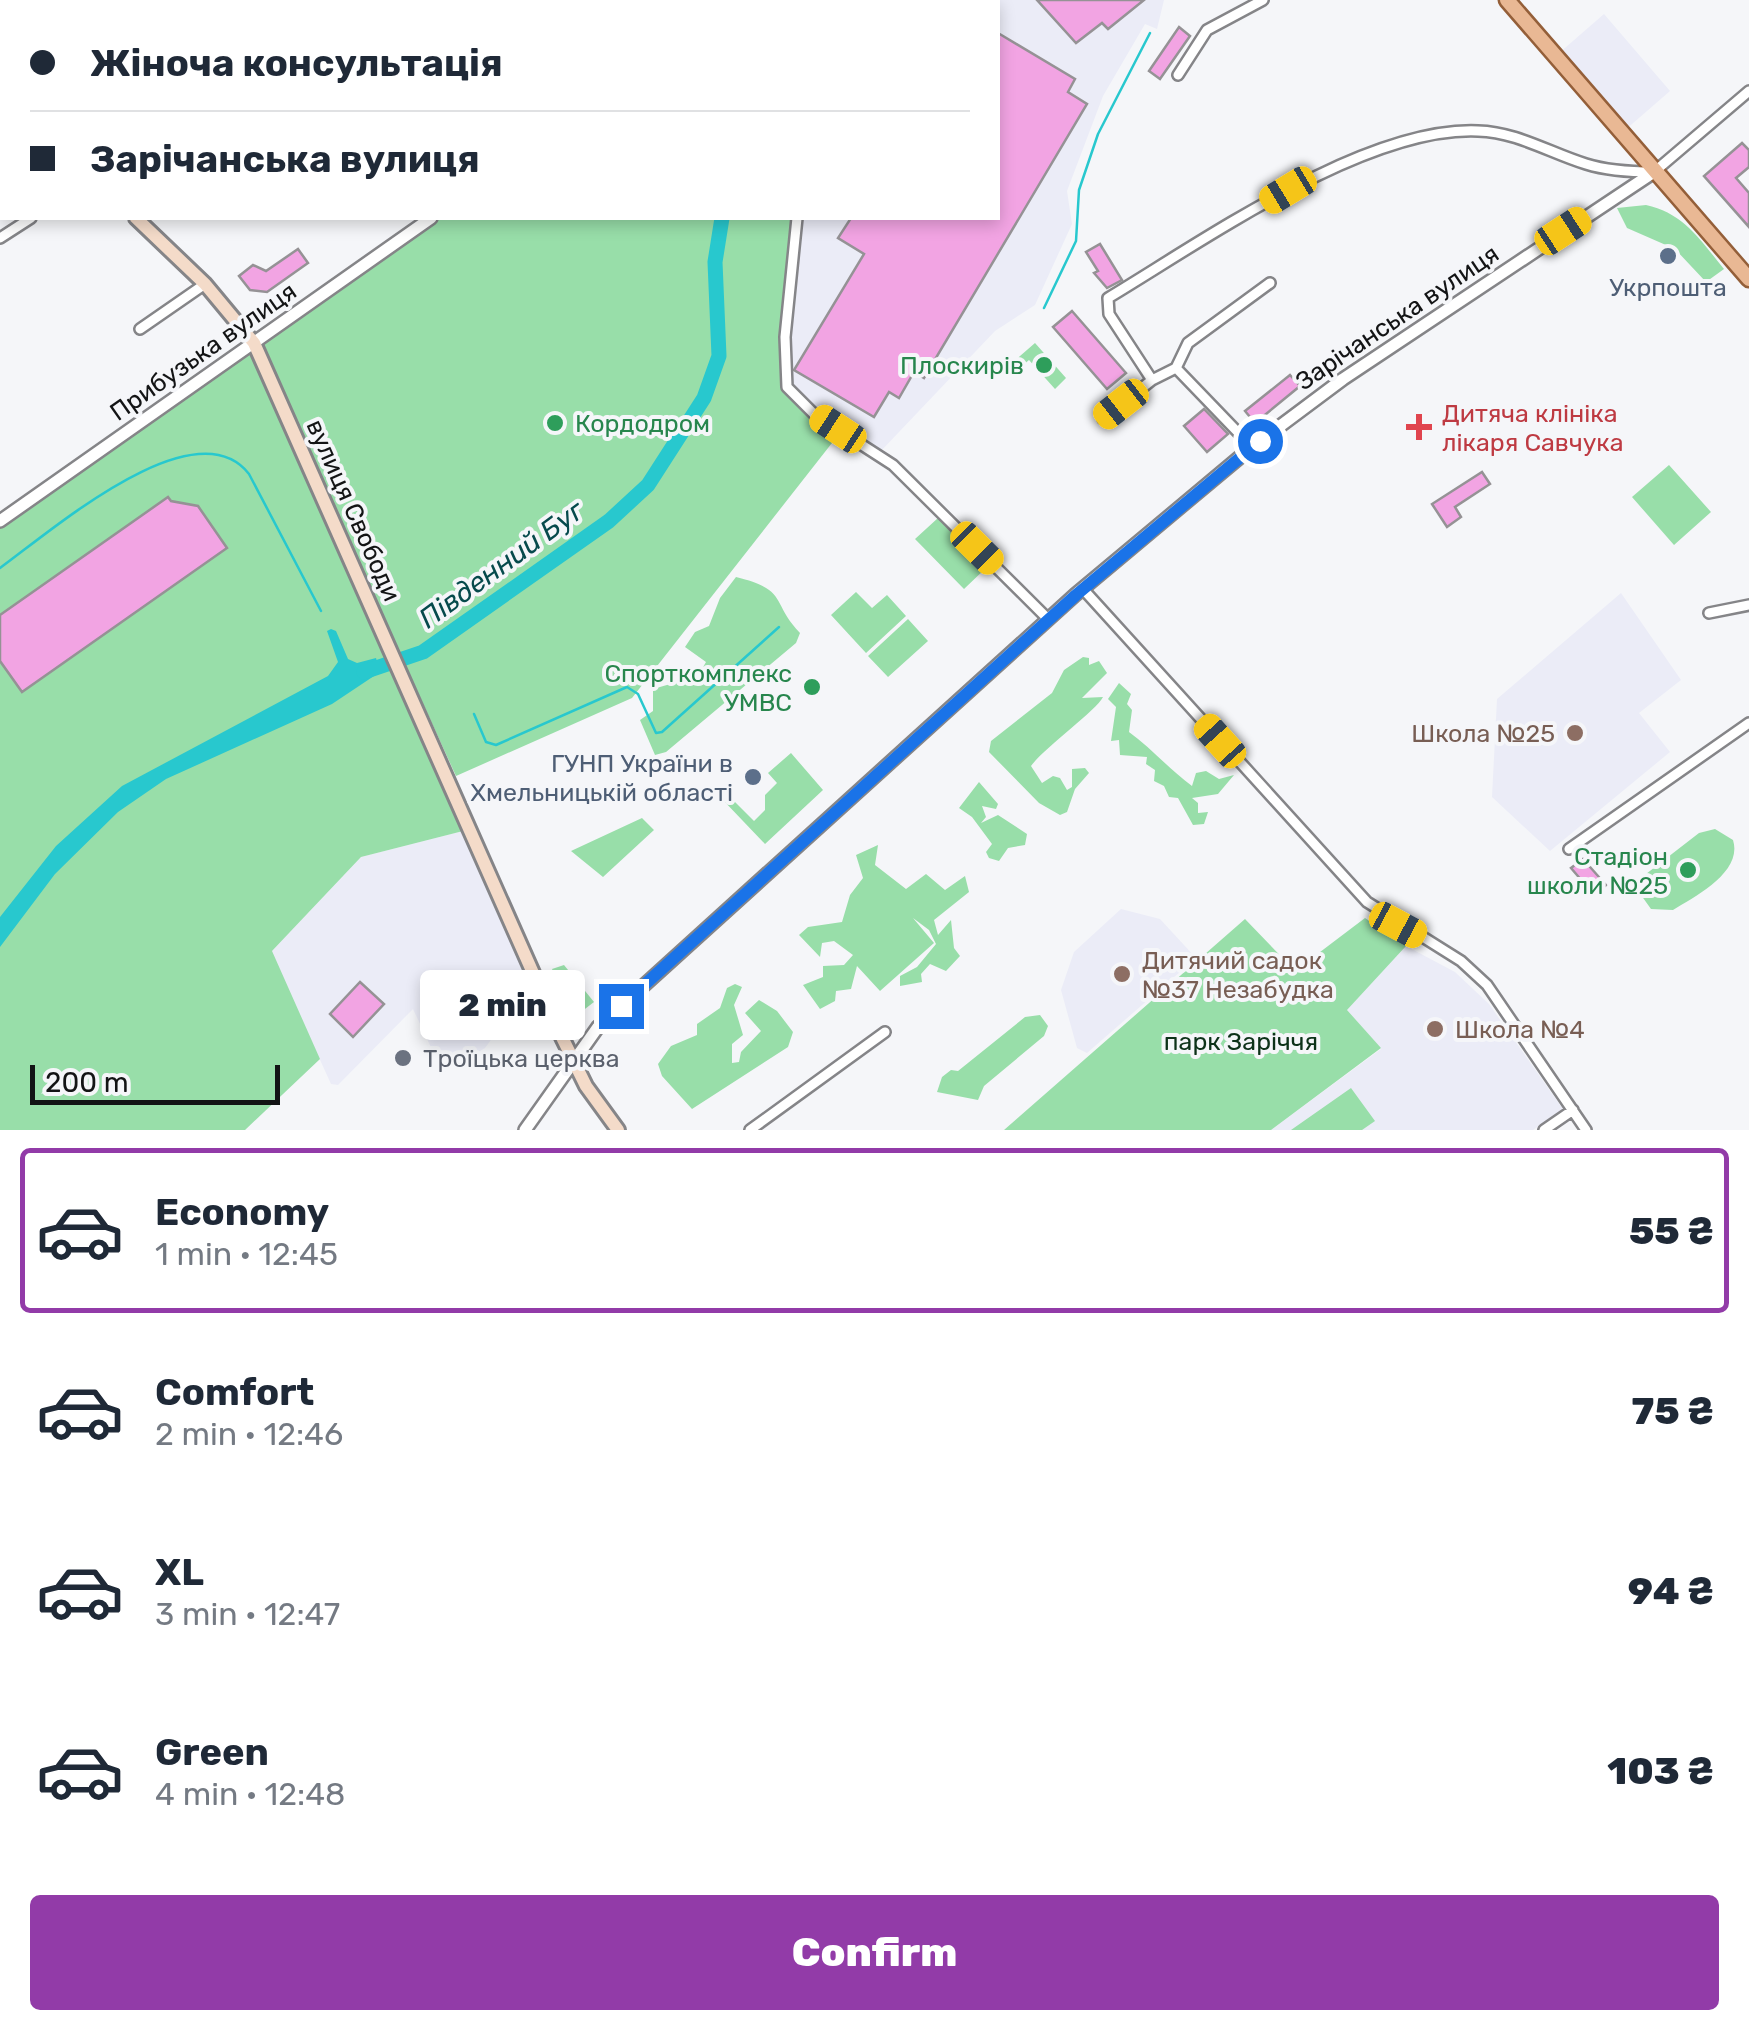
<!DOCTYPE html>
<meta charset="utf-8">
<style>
body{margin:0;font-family:Rubik,sans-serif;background:#f6f6f7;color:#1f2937;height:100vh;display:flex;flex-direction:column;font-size:38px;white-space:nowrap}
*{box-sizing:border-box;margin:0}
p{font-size:32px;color:#747a83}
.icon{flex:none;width:55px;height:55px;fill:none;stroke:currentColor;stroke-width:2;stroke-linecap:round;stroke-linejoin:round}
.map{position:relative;height:1130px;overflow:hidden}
.sheet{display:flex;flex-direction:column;background:#fff;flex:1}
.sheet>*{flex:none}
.guide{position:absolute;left:0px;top:0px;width:1000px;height:220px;box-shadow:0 5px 15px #0003;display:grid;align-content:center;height:220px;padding:0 30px;background:#fff}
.scale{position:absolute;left:30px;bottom:25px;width:250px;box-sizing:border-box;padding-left:10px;border:5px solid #131415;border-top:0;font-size:28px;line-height:35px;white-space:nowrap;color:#131415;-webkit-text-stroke:8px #f5f6f9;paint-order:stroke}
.end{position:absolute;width:45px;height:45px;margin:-22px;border:12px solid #1a73e8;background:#fff;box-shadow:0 0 0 5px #fff}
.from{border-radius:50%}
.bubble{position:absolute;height:70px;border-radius:10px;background:#fff;box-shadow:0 5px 15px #0003;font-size:32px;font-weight:800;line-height:70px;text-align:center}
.car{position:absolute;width:30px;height:60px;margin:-30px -15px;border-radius:12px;box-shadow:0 0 8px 2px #0007;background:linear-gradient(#f5c518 24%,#345 0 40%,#f5c518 0 76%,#345 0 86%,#f5c518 0)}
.guide b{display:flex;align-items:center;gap:35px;height:95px;font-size:38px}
.guide b+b{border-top:2px solid #e0e1e3}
.guide i{width:25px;height:25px;background:#1f2937}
ul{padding:18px 0 0;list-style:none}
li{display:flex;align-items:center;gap:30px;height:165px;margin:0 20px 15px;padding:0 10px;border:5px solid transparent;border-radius:10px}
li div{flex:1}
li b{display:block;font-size:38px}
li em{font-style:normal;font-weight:800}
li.on{border-color:#923ba8}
li>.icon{width:90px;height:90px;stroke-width:1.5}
.primary-button{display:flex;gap:20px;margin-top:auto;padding:20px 30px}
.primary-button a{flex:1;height:115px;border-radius:10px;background:#923ba8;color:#fff;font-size:40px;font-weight:800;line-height:115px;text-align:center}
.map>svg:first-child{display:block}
.built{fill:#ebecf7}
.green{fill:#98dea9}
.water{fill:#28c8ce}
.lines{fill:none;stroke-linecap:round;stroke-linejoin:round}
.stream{stroke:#28c8ce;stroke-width:2.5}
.river{stroke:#28c8ce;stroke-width:15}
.building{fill:#f2a4e3;stroke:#959295;stroke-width:2.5}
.minor-casing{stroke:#858588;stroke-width:14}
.tertiary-casing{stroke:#858588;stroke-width:16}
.secondary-casing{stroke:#858588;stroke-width:18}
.primary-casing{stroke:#945f39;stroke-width:19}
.minor{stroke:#fff;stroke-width:9}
.tertiary{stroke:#fff;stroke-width:11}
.secondary{stroke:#f4dbc9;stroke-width:12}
.primary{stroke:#e9b894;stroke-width:14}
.route{stroke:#1a73e8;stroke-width:12}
.service-dot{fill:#5c6f8a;stroke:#f5f6f9;stroke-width:4}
.leisure-dot{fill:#2e9e5b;stroke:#f5f6f9;stroke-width:4}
.health-dot{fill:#e0444e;stroke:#f5f6f9;stroke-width:4}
.education-dot{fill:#8d6e63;stroke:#f5f6f9;stroke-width:4}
.worship-dot{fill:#6b7280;stroke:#f5f6f9;stroke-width:4}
.labels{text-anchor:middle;stroke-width:8;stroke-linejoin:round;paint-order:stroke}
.service-label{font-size:25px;fill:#4e5e75;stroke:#f5f6f9}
.street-label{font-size:25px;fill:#131415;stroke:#f5f6f9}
.leisure-label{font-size:25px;fill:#27864d;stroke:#f5f6f9;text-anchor:end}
.health-label{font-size:25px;fill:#be3a42;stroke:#f5f6f9;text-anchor:start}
.education-label{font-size:25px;fill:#785e54;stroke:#f5f6f9;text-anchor:start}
.park-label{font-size:25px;fill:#0d3219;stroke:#f5f6f9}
.worship-label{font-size:25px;fill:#5b616d;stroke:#f5f6f9;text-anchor:start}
.water-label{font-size:28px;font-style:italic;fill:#064a4c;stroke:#f5f6f9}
</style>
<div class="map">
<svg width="1749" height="1130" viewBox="0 0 1749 1130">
<rect width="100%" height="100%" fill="#f5f6f9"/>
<path class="built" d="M930,0H1164L1157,29L1145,24L1103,96L1067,191L1072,224L1035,305L995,331L880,452L806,404L789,381L800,218H998V2H927Z
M1604,14L1670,91L1624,131L1558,54Z
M1621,593L1681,680L1639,713L1670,752L1550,851L1492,797L1497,699Z
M467,830L533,983L485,1048L443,1073L413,1009L338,1085L331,1084L271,952L361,857Z
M1121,909L1160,919L1196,958L1087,1053L1077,1048L1061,990L1074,952Z
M1406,946L1455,972L1489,1004L1563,1109L1533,1130H1271L1381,1049L1347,1010Z"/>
<path class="green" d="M1646,205C1684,213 1701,241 1724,269L1706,282L1675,249L1627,228L1617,208Z
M437,218H793L782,383L801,409L839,434L632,698L456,776L259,344Z
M1035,343L1066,378L1055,389L1029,360L1010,376L1004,370Z
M253,348L467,830L361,857L272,951L320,1059L245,1130H0V526Z
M1669,465L1711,512L1674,545L1632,497Z
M938,518L987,567L964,589L915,539Z
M736,577C789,590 770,601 800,633L796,643L666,752L655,755L640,720L653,711V689L698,676L706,662L685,647L695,632L709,626L720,598Z
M856,592L872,608L887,595L906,616L866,653L831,615Z
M908,619L928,641L888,677L868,656Z
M1083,657L1089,658V665L1099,661L1107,673L1082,698L1103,697C1096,711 1046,746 1031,766L1042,783L1053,776L1060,778L1067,790L1072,787V769L1085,768L1089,773L1075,789L1067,812L1060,815L1039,803L989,752L991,741L1052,693L1064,670Z
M1119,683L1131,694L1127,704L1132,710L1129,732C1150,747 1169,769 1192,786L1196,773L1206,771L1219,779L1234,775L1218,794L1192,798L1198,803V813L1208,812L1204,824L1193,825L1178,798L1169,797L1164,786L1154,781L1155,770L1146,764L1147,757L1120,755L1119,740L1111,741L1116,707L1108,699Z
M791,753L823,790L765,844L722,799L728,795L754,821L765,810V795L777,783L768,773Z
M979,782L998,804L996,809L982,806L986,817L981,823L998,815L1027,834L1025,845L1008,848L999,861L989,858L986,852L992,844L972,817L959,808Z
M642,818L654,830L603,877L571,851Z
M1715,829L1733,840C1743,872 1696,896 1673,910L1651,909L1641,895L1646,874L1699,833Z
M878,845L875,865L906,889L926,874L945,890L965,876L969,892L934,920L938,935L951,920L954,948L960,956L946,971L930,964L921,974L922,982L900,986V976L917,967L936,944L929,930L913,918L934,943L880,991L857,966L851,989L836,991L835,1001L820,1009L803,985L823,977V966L844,965L853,955L834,941L822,943L820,957L799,935L808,927L842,922L850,895L863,878L856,855Z
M1365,918L1406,946L1347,1010L1381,1048L1271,1130H1004L1245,919L1295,971Z
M564,965L594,1002L581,1012L568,1005L552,969Z
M735,984L742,987L734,1005L743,1035L732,1044V1063L739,1062L741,1052L761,1031L745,1013L759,1000L777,1011L793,1032L788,1047L692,1109L662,1076L658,1064L671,1046L697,1035V1024L720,1008L727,988Z
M1040,1015L1048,1026L1044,1036L984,1086L978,1100L937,1092L942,1077L951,1070L958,1071L1025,1017Z
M1351,1088L1375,1121L1362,1130H1291Z"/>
<path class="water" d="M331,629L336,631L348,659L357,663L376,658L380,672L332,704L166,779L118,812L55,874L0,947V917L56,846L122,786L328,676L338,662L327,631Z"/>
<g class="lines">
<path class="stream" d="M1044,308L1076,241L1079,190L1098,134L1150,33
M0,568C50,532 195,405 249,474L321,611
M474,714L486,742L496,745L627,687L638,694L656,733L662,732L779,627"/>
<path class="river" d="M793,2L795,0
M364,672L423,652L609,521L648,485L704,398L719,356L715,262L722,218"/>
</g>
<path class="building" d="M1037,0H1144L1108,29L1102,23L1076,43Z
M1179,27L1190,36L1160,79L1149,71Z
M998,33L1075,79L1068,92L1087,104L924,378L914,372L899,398L889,392L874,417L794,370L864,254L838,238L851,218H998Z
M1742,143L1749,150V167L1736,178L1749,193V227L1704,176Z
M1100,244L1122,280L1107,288L1094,273L1098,271L1086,252Z
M298,249L308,263L267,292L250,290L239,276L253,265L266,271Z
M1072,311L1126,373L1107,389L1053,327Z
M1290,375L1300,386L1255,423L1245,411Z
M1204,409L1228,434L1207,452L1184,426Z
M1482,472L1490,484L1455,507L1461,517L1447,527L1432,504Z
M168,497L171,501L198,506L227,548L22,692L0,661V615Z
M1583,859L1606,885L1594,895L1571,868Z
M360,982L384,1004L353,1037L330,1014Z"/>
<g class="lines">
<defs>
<path id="minor" d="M579,0L582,2
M907,0L909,2
M258,2L260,0
M469,2L471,0
M922,2L924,0
M1178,75L1207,30L1263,0
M797,218L785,337L787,387L814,414L893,465L1048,619
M0,238L31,218
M140,329L205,284
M1176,368L1188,343L1270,283
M1103,419L1152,380
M1252,447L1176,368L1152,380L1109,314L1108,298C1203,241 1366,126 1478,131C1517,132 1550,153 1586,164C1608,171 1631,172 1654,172L1749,91
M1083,589L1367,902L1461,961L1487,985L1586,1130
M1709,613L1749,605
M1569,849L1749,723
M750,1130L885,1032
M1544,1130L1573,1110"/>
<path id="tertiary" d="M717,2L720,0
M0,521L431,218
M525,1130L598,1027L1075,595L1252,447L1343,379L1654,172"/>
<path id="secondary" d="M0,108L2,110
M136,218L205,284L254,343L556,1025L586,1086L618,1130"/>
<path id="primary" d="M1507,0L1749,279"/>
</defs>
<use href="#minor" class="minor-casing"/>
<use href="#tertiary" class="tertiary-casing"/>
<use href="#secondary" class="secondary-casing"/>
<use href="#primary" class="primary-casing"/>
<use href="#minor" class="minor"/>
<use href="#tertiary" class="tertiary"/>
<use href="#secondary" class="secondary"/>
<use href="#primary" class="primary"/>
</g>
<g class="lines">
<path class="route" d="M621,1006L1076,595L1260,441"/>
</g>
<g class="service-dot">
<circle cx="1668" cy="256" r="10"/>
<circle cx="753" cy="777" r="10"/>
</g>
<g class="leisure-dot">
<circle cx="1044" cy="365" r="10"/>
<circle cx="555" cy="423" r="10"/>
<circle cx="812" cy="687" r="10"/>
<circle cx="1688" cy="870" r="10"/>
</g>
<path class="health-dot" d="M1414 412h10v10h10v10h-10v10h-10v-10h-10v-10h10z"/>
<g class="education-dot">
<circle cx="1575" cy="733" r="10"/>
<circle cx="1122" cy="974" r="10"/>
<circle cx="1435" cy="1029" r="10"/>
</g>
<circle class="worship-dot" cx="403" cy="1058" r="10"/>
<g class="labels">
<g class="service-label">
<text x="1668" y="296">Укрпошта</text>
<text x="733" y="772" text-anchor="end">ГУНП України в<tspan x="733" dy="29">Хмельницькій області</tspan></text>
</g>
<g class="street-label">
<text transform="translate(1397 317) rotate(-34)" y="9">Зарічанська вулиця</text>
<text transform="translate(203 351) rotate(-35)" y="9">Прибузька вулиця</text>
<text transform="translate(354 510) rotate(66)" y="9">вулиця Свободи</text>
</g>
<g class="leisure-label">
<text x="1024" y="374">Плоскирів</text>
<text x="575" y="432" text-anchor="start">Кордодром</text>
<text x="792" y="682">Спорткомплекс<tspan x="792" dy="29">УМВС</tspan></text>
<text x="1668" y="865">Стадіон<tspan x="1668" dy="29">школи №25</tspan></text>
</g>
<g class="health-label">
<text x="1442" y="422">Дитяча клініка<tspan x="1442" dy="29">лікаря Савчука</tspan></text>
</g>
<g class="education-label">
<text x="1555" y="742" text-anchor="end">Школа №25</text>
<text x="1142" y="969">Дитячий садок<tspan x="1142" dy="29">№37 Незабудка</tspan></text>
<text x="1455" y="1038">Школа №4</text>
</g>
<g class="park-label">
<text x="1241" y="1050">парк Заріччя</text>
</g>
<g class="worship-label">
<text x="423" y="1067">Троїцька церква</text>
</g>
<g class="water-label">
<text transform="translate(501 564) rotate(-36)" y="10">Південний Буг</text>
</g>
</g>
</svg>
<div class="scale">200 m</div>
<i class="end from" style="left:1260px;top:441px"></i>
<i class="end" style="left:621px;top:1006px"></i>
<div class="bubble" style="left:420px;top:970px;width:165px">2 min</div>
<i class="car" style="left:1288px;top:190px;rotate:239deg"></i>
<i class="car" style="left:1563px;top:231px;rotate:57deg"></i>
<i class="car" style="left:1121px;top:404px;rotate:232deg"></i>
<i class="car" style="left:838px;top:429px;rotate:303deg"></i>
<i class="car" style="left:977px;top:548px;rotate:135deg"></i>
<i class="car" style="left:1220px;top:741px;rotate:318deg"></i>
<i class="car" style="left:1398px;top:925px;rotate:118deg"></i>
<div class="guide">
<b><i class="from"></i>Жіноча консультація</b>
<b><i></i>Зарічанська вулиця</b>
</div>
</div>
<section class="sheet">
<ul>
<li class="on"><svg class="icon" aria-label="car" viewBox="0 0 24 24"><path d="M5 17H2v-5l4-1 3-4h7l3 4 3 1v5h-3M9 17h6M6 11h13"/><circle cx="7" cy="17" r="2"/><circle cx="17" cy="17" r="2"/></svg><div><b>Economy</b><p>1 min · 12:45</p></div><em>55 ₴</em></li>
<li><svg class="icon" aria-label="car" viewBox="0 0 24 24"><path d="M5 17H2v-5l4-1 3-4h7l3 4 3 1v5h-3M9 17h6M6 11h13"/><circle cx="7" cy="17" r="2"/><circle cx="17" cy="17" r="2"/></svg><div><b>Comfort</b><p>2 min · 12:46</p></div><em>75 ₴</em></li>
<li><svg class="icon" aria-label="car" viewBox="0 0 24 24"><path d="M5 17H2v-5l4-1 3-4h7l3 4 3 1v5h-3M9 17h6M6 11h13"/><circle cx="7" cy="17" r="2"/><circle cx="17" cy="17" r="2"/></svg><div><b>XL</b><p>3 min · 12:47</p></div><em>94 ₴</em></li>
<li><svg class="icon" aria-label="car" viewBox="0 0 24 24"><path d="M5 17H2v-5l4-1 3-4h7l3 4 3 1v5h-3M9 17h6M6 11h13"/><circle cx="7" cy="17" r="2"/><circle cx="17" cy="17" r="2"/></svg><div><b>Green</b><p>4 min · 12:48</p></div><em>103 ₴</em></li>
</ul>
<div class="primary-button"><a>Confirm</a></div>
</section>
